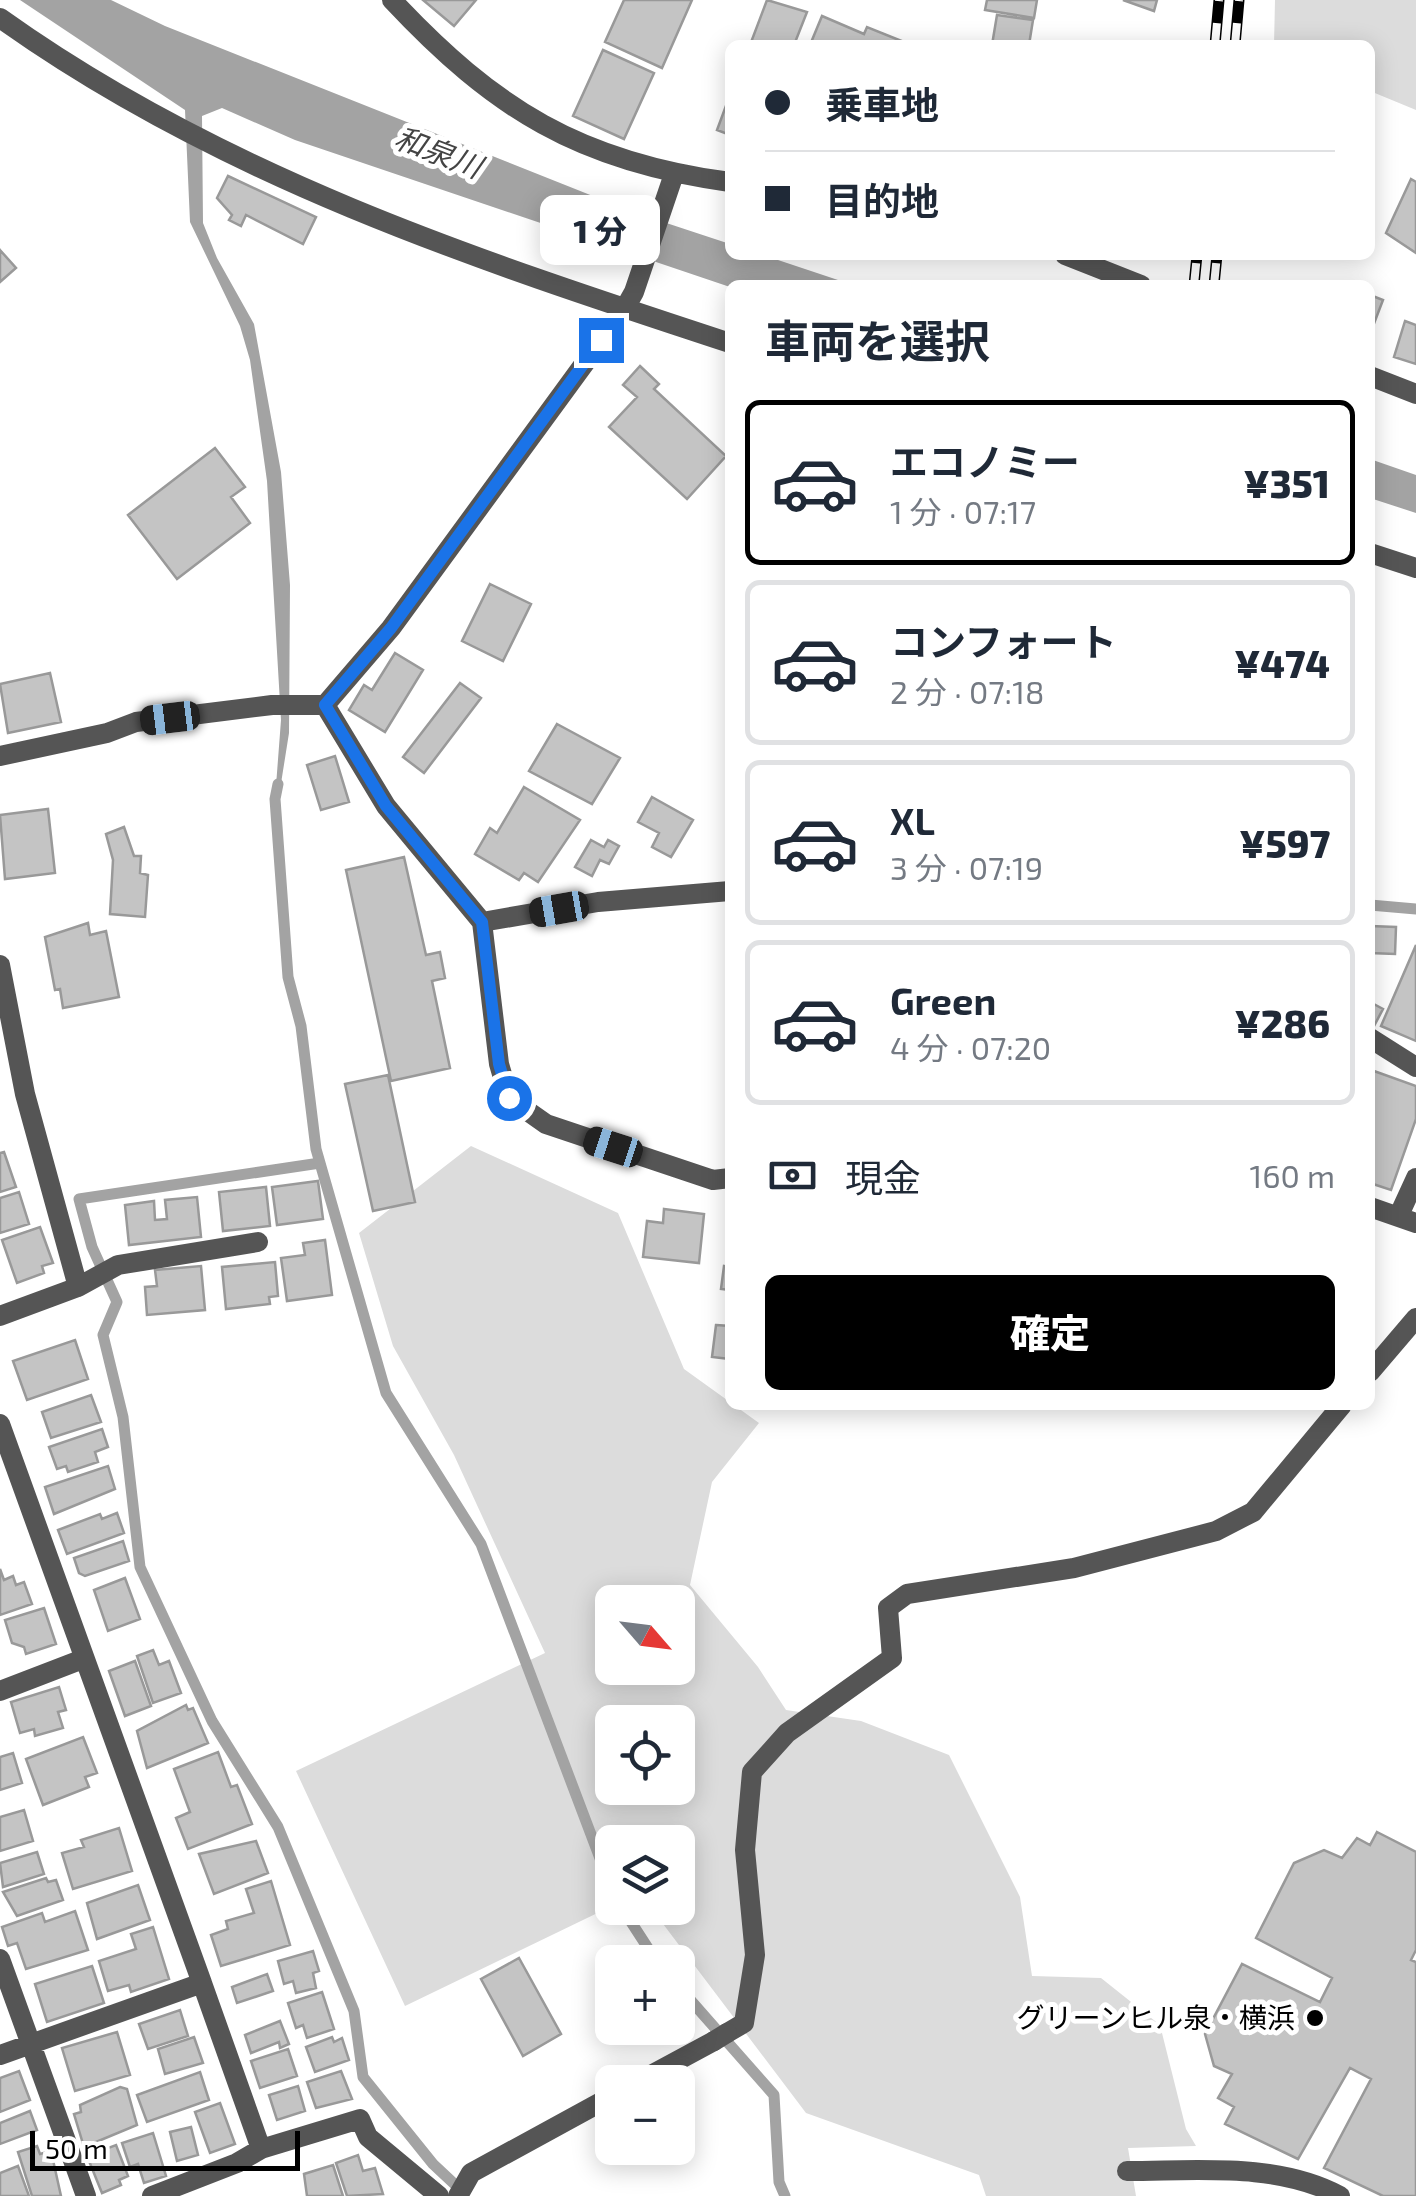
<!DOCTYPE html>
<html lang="ja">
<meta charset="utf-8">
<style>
body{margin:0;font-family:"Exo 2","Noto Sans JP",sans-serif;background:#f2f2f3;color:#1f2937;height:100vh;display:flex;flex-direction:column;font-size:38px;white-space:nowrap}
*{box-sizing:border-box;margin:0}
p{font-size:32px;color:#747a83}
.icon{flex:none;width:55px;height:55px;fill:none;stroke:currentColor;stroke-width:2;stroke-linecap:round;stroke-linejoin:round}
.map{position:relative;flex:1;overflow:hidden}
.details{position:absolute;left:725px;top:280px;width:650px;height:1130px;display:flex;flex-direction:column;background:#fff;border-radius:15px;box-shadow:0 5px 25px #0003}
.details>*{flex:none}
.hud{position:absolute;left:725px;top:40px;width:650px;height:220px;border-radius:15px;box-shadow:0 5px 25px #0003;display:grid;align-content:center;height:220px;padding:0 40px;background:#fff}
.needle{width:65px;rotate:118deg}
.fabs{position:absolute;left:595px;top:1585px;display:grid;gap:20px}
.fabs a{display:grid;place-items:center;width:100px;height:100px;border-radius:15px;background:#fff;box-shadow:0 5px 25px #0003;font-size:50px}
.scale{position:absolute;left:30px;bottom:25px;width:270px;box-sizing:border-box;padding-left:10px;border:5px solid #000;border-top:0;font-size:28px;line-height:35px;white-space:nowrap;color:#000;-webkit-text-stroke:8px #fff;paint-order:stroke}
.end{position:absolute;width:45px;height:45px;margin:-22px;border:12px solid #1a73e8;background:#fff;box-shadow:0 0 0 5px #fff}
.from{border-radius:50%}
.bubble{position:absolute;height:70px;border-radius:15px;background:#fff;box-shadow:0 5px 25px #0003;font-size:32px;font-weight:800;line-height:70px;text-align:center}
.car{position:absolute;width:30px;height:60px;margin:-30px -15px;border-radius:12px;box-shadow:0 0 8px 2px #0007;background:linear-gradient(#222 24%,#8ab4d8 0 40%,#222 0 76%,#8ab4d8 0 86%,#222 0)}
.hud b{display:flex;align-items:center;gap:35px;height:95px;font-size:38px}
.hud b+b{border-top:2px solid #e0e1e3}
.hud i{width:25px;height:25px;background:#1f2937}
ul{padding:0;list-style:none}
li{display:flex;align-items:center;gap:30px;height:165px;margin:0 20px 15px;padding:0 20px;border:5px solid #e0e1e3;border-radius:15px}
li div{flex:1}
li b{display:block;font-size:38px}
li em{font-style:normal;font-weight:800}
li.selected{border-color:#000}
li>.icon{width:90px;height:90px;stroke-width:1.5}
h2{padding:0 40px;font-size:45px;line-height:120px}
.pay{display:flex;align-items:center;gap:25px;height:110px;padding:0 40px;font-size:38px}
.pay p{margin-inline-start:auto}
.button{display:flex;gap:20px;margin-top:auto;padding:20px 40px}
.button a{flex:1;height:115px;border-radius:15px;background:#000;color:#fff;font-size:40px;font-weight:800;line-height:115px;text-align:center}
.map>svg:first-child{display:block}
.green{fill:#dcdcdc;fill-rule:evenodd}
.water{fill:#a3a3a3}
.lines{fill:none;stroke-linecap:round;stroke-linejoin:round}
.stream{stroke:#a3a3a3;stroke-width:11}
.building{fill:#c4c4c4;stroke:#999;stroke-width:2.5}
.lane{stroke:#555;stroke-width:20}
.street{stroke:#555;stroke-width:20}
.rail-casing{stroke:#000;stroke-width:11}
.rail{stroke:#fff;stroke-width:8;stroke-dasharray:22;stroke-linecap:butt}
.route{stroke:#1a73e8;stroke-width:12}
.poi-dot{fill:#000;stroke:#fff;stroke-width:4}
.labels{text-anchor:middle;stroke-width:10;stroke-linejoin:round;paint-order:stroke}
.poi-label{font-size:28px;fill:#000;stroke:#fff;text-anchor:end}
.water-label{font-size:30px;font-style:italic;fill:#444;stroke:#fff}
</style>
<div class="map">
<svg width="1416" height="2196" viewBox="0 0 1416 2196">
<rect width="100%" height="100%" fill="#fff"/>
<path class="green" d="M1275,0H1416V110L1370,91V45H1274Z
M471,1146L618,1213L684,1369L759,1423L712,1482L690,1585L758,1667L786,1710L861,1721L949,1755L1020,1897L1032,1976L1101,1978L1160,2025L1186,2129L1196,2146L1128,2148L1136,2196H986L979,2175L806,2113L651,1908H678V1842H612V1906L405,2006L296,1771L545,1653L454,1455L393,1346L359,1233ZM612,1602H678V1668H612ZM612,1722H678V1788H612Z"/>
<path class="water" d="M20,0H111L165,26L633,212L730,244V255H763L853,285L730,287L295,140L222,108L202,116L203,223L217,258L254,324L281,472L290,585L289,733L279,796L287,949L275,799L281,720L267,481L250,360L240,326L190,222L185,110Z
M1370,459L1416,475V513L1370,498Z"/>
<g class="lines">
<path class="stream" d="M278,784L275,799L288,977L301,1026L316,1149L386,1393L481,1544L612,1890
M1370,905L1416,909
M320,1163L79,1199L92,1247L117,1302L103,1335L123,1417L140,1567L212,1721L278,1827L354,2011L363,2077L433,2164L464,2193
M622,1908L657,1962
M678,1986L774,2095L779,2182L785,2196"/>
</g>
<path class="building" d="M423,0H476L454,26Z
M624,0H692L662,68L605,42Z
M767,0L807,12L794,45H750Z
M987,0H1037L1034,18L985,10Z
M1123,0H1157L1154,11Z
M997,15L1033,20L1029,45H992Z
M822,16L864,34L867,27L904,42L810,45Z
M603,50L654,73L624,139L573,116Z
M730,95V135L717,130Z
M228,176L316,217L303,244L246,215L241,226L229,220L232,215L217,198Z
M1411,179L1416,182V253L1386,233Z
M0,250L16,268L0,282Z
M1370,295L1383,300L1370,334Z
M1405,321L1416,325V364L1394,357Z
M640,366L659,384L654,389L726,456L687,499L609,427L637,397L623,385Z
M215,448L245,487L231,497L250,523L177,579L128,515Z
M490,584L531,604L503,661L462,641Z
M395,653L423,670L385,732L349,710L364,685L372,690Z
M50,673L61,722L8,733L0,684Z
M460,683L481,698L424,773L403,757Z
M557,724L620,758L592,804L529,771Z
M335,756L349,802L321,810L307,765Z
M524,787L580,820L538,882L524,873L519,880L475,854L490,828L497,833Z
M652,797L693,820L671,857L652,847L659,833L638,822Z
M48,809L55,873L5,879L0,815Z
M124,827L134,856H141L140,873L148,875L145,917L110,914L113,860L106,834Z
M591,840L604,847L608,840L619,846L609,864L600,860L592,876L575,867Z
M404,857L426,955L440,952L445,978L432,981L450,1068L391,1081L346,870Z
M88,923L90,935L106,931L119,997L63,1008L60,989L55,990L45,937Z
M1370,926L1396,927L1395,954L1370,953Z
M1416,945V1041L1381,1026Z
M1370,1002L1383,1009L1374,1026L1370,1024Z
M1374,1071L1416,1086V1119L1391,1190L1370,1183V1084Z
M388,1075L415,1202L373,1211L345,1084Z
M4,1152L16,1187L0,1192V1153Z
M318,1181L323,1219L277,1225L272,1187Z
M266,1187L270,1226L223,1231L219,1192Z
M19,1192L29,1224L0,1233V1198Z
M197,1197L201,1237L129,1245L125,1205L154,1201L155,1220L167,1219L165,1200Z
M664,1209L704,1214L699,1263L643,1257L647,1221L663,1223Z
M40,1227L53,1263L42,1266L44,1273L17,1283L2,1240Z
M325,1240L332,1295L287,1301L281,1258L305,1255L303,1243Z
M275,1262L278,1296L269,1297L270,1304L226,1309L222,1267Z
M201,1266L205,1310L147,1315L145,1287L157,1286L155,1270Z
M724,1266L730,1267V1290L721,1289Z
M716,1325L730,1326V1359L712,1357Z
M75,1340L88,1379L27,1400L13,1361Z
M91,1395L101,1422L51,1438L42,1412Z
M102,1429L108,1447L95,1452L98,1462L68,1472L66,1466L57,1469L49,1447Z
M108,1466L115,1489L54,1514L45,1487Z
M117,1513L124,1533L67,1554L58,1530L100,1514L102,1519Z
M123,1541L129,1561L85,1576L79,1573L74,1558Z
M0,1569L4,1580L13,1576L16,1585L24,1582L32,1604L0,1615Z
M125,1578L140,1619L108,1631L94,1590Z
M44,1608L56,1644L26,1654L24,1647L12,1643L5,1620Z
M153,1650L159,1665L169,1661L181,1693L153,1703L137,1656Z
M135,1661L151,1706L125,1716L109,1671Z
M59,1687L66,1710L58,1712L63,1728L35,1736L34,1729L20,1733L11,1702Z
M186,1705L188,1710L193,1708L208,1743L147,1768L137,1731Z
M83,1737L97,1773L85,1777L89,1787L43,1805L26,1759Z
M218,1752L231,1787L237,1785L252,1824L188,1849L176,1818L190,1812L174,1769Z
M13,1753L22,1783L0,1790V1757Z
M24,1810L33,1841L0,1851V1817Z
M119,1828L132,1871L73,1889L62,1853L84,1847L81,1840Z
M1377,1832L1416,1852V1950L1411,1960L1416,1962V2196H1383L1324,2168L1371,2079L1350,2068L1298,2159L1225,2124L1234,2107L1218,2098L1232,2074L1214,2066L1205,2034L1242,1964L1320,2002L1332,1978L1256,1938L1294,1863L1324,1850L1342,1858L1357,1838L1370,1845Z
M256,1841L268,1873L214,1894L199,1854Z
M37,1852L44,1874L3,1887L0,1863Z
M46,1878L48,1882L56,1880L63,1900L17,1916L3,1892Z
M271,1881L290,1945L221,1966L211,1935L228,1929L226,1921L254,1913L246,1889Z
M138,1885L150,1920L97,1939L87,1903Z
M75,1911L88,1950L26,1969L17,1943L8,1946L2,1927L42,1913L45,1922Z
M153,1927L169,1979L131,1992L129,1985L108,1991L99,1961L136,1949L131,1934Z
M313,1951L319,1971L313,1973L316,1988L296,1993L293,1981L284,1984L278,1961Z
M519,1958L561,2034L523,2056L481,1979Z
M92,1966L104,2003L47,2022L35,1984Z
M267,1974L273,1991L237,2003L232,1987Z
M322,1992L334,2029L307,2038L303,2025L296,2028L288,2003Z
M180,2010L188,2036L148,2049L139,2024Z
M280,2021L289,2044L280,2048L279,2042L251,2053L245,2035Z
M117,2032L130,2075L75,2091L62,2048Z
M194,2037L203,2063L165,2074L158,2049Z
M332,2037L334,2042L342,2038L349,2060L315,2072L306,2047Z
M288,2049L297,2076L260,2088L251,2061Z
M19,2071L30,2100L0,2112V2078Z
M341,2071L352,2099L316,2108L307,2082Z
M200,2072L209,2100L147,2122L137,2095Z
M298,2086L305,2111L277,2120L269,2095Z
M120,2087L127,2089L137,2125L84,2147L74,2114L81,2112L80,2105Z
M220,2103L235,2144L210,2153L195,2112Z
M30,2111L37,2130L0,2144V2123Z
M191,2127L198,2155L177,2161L170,2132Z
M153,2133L166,2176L144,2183L138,2164L130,2167L122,2143Z
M116,2145L128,2176L119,2180L121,2185L102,2193L87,2156Z
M37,2146L40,2154L51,2151L61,2196H32L18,2152Z
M358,2155L363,2171L375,2168L383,2194L347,2196L336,2163Z
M333,2165L343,2196H307L304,2174Z
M18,2166L29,2196H0V2173Z"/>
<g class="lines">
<path class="lane" d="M1370,1372L1416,1318
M727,2033L744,2023L755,1955L745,1850L752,1772L787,1733L892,1658L888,1608L907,1594L1074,1568L1216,1531L1253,1512L1342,1405
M638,2082L714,2041
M458,2196L471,2173L612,2096"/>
<path class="street" d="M392,0C494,109 580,162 730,182
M0,18C221,176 474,259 730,343
M1065,255L1141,285
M1370,376L1416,394
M1370,553L1416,568
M325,705L391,628L625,308L634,292L674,174
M0,756L107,733L136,722L272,705H325L386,806L482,922L499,1064L509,1098L546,1124L713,1180L730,1178
M482,922L598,902L730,891
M0,965L25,1094L78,1287
M1370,1038L1416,1067
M1370,1207L1416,1223
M1399,1215L1416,1178
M0,1316L78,1287L118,1265L258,1242
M0,1424L202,1983L0,2055
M0,1691L83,1659
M0,1959L86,2196
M202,1983L261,2149
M714,2041L727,2033
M1127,2171C1197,2171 1277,2162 1340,2196
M152,2196L237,2163L261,2149L360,2119L368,2137L439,2196"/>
<defs>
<path id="rail" d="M1215,45L1219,0
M1235,45L1239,0
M1194,285L1197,255
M1214,285L1217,255"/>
</defs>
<use href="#rail" class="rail-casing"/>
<use href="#rail" class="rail"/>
</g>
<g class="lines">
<path class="route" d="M509,1098L499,1064L482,922L386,806L325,705L391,628L601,340"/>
</g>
<circle class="poi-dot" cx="1315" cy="2018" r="10"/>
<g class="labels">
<g class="poi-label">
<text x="1295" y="2028">グリーンヒル泉・横浜</text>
</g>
<g class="water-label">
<text transform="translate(438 153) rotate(21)" y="10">和泉川</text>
</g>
</g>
</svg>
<div class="fabs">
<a><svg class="needle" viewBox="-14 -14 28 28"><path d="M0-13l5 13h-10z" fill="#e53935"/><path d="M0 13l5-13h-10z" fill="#747a83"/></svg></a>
<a><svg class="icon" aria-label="locate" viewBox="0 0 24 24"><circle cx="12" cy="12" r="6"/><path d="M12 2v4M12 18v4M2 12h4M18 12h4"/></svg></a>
<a><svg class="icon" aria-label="layers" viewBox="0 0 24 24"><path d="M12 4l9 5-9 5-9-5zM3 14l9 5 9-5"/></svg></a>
<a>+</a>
<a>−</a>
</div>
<div class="scale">50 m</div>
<i class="end from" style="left:509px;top:1098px"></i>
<i class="end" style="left:601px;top:340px"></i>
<div class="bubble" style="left:540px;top:195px;width:120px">1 分</div>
<i class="car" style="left:170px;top:718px;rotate:263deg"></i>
<i class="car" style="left:559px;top:909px;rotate:260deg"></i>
<i class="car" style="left:613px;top:1147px;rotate:288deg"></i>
<div class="hud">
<b><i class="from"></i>乗車地</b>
<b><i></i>目的地</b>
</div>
<section class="details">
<h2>車両を選択</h2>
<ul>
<li class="selected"><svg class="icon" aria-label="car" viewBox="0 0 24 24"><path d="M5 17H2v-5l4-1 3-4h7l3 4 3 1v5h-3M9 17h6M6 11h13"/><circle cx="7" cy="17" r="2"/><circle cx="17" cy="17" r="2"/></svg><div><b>エコノミー</b><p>1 分 · 07:17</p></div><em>¥351</em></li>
<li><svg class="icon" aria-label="car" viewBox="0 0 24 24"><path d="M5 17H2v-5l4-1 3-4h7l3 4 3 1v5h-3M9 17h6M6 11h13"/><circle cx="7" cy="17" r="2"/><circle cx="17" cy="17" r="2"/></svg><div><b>コンフォート</b><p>2 分 · 07:18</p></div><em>¥474</em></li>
<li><svg class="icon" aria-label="car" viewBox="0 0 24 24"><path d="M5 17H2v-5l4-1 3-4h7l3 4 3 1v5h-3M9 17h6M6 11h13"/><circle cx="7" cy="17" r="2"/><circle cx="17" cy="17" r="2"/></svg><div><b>XL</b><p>3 分 · 07:19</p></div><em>¥597</em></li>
<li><svg class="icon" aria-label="car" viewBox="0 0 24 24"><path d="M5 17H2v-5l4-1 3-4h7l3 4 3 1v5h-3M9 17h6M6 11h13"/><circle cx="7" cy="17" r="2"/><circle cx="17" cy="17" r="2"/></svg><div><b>Green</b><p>4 分 · 07:20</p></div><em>¥286</em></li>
</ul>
<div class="pay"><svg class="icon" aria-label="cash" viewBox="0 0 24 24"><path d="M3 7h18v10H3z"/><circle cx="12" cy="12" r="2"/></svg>現金<p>160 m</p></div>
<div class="button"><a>確定</a></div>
</section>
</div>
